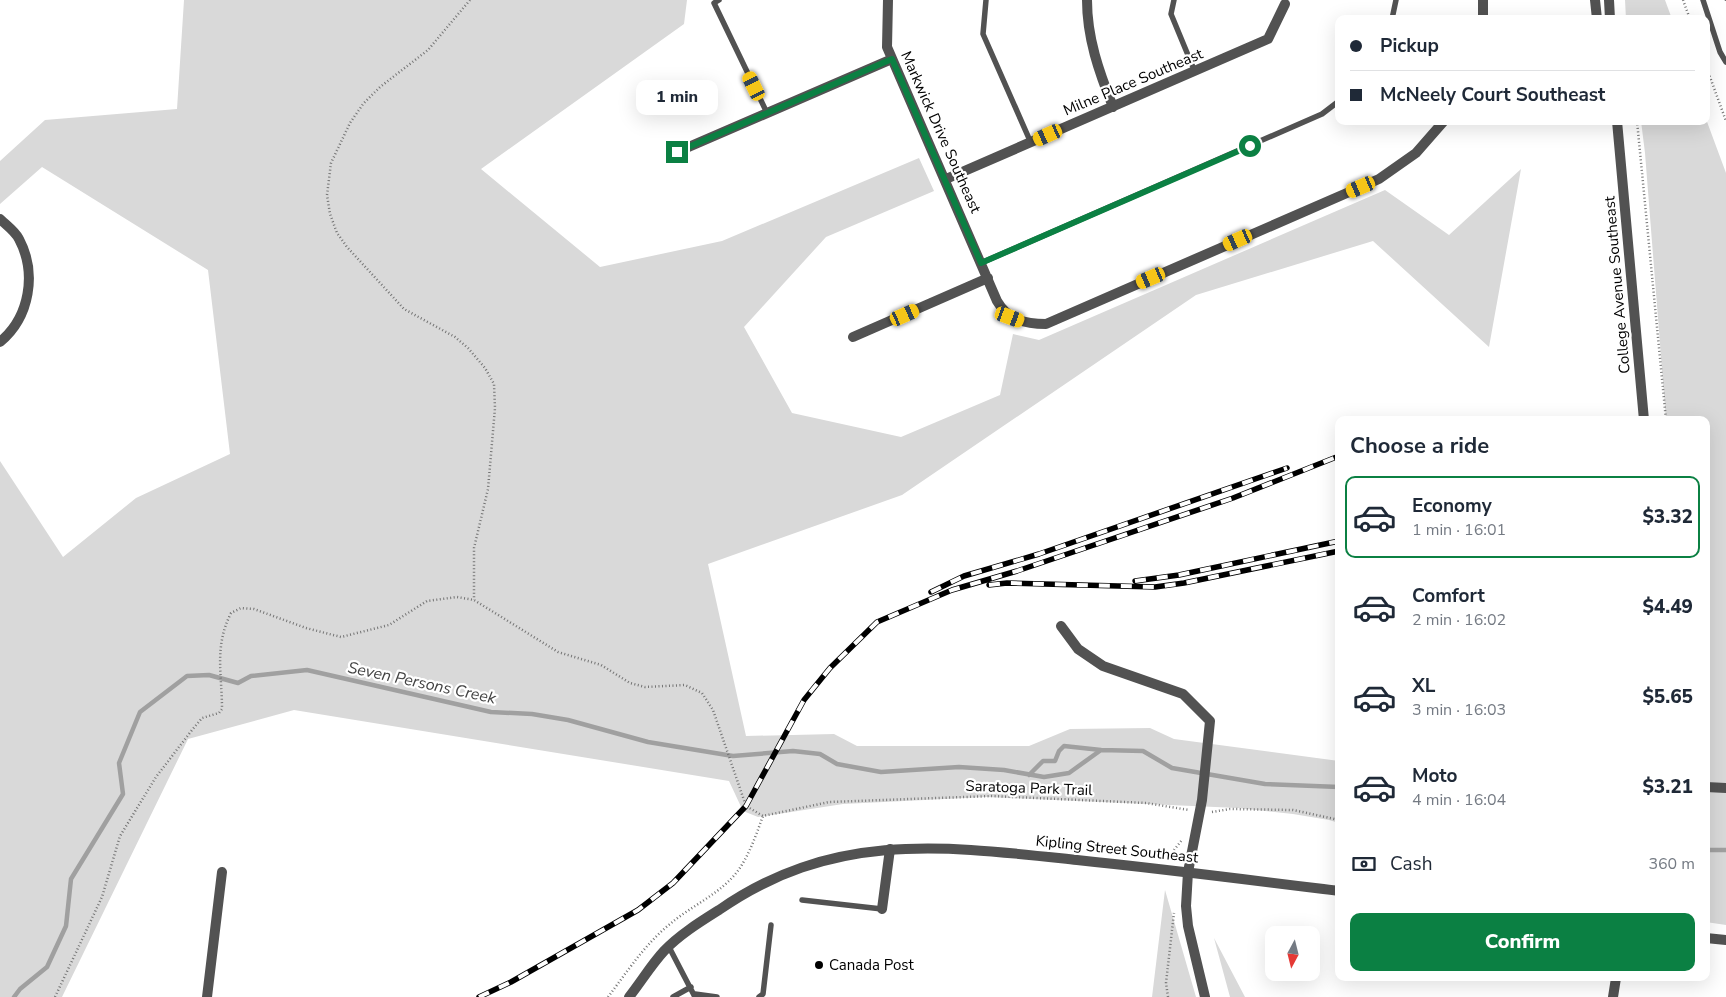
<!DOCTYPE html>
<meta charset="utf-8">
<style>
body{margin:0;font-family:"Nunito Sans",sans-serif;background:#f2f2f3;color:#1f2937;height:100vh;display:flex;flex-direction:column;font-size:19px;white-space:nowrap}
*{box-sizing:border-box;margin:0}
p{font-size:16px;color:#747a83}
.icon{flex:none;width:28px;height:28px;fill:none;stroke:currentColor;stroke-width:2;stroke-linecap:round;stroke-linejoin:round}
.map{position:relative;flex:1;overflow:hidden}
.sheet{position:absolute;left:1335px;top:416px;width:375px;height:565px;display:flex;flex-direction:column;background:#fff;border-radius:10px;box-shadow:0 5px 20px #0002}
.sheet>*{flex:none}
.guide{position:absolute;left:1335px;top:15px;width:375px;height:110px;border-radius:10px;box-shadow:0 5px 20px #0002;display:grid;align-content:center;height:110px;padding:0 15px;background:#fff}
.needle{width:32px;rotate:187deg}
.tools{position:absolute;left:1265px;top:926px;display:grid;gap:10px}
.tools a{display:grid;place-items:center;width:55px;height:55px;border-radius:10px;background:#fff;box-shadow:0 5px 20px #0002;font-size:25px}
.end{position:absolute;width:22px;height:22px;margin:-11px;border:6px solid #0b8043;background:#fff;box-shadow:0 0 0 2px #fff}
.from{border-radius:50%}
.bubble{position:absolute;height:35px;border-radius:10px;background:#fff;box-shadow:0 5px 20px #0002;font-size:16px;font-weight:800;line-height:35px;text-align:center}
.car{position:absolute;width:15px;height:30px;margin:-15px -8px;border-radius:6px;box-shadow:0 0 4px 1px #0007;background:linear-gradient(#f5c518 24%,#345 0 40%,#f5c518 0 76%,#345 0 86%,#f5c518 0)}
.guide b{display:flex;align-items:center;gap:18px;height:48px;font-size:19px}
.guide b+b{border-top:1px solid #e0e1e3}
.guide i{width:12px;height:12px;background:#1f2937}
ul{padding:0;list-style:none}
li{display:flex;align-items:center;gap:15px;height:82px;margin:0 10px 8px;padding:0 5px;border:2px solid transparent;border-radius:10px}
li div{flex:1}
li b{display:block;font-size:19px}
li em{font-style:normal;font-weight:800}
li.current{border-color:#0b8043}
li>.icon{width:45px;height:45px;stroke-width:1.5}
h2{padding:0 15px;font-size:22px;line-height:60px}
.pay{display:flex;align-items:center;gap:12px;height:55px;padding:0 15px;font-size:19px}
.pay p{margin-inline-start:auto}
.button{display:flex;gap:10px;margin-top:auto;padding:10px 15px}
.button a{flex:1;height:58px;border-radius:10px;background:#0b8043;color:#fff;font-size:20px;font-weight:800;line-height:58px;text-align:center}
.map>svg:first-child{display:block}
.green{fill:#d9d9d9}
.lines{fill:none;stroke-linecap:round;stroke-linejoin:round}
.stream{stroke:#a0a0a0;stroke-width:4.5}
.path{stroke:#747474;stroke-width:2.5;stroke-dasharray:1 2.5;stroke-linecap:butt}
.service{stroke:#525252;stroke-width:5.5}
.minor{stroke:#525252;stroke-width:10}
.tertiary{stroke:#525252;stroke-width:10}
.rail-casing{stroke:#000;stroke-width:5.5}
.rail{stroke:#fff;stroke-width:4;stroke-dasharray:11;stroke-linecap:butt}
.route{stroke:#0b8043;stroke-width:6}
.poi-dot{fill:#000;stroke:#fff;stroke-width:2}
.labels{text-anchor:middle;stroke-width:4.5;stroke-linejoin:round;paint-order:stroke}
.street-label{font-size:15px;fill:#000;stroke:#fff}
.poi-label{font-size:15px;fill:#000;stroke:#fff;text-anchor:start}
.water-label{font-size:16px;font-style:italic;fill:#414141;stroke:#fff}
</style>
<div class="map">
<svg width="1726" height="997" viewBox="0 0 1726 997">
<rect width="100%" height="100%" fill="#fff"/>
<path class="green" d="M184,0H687L684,24L481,169L600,267L722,241L919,158L934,191L826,237L744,327L792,413L901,437L1000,395L1013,334L1039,340L1385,190L1449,235L1521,169L1489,347L1373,241L1196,295L902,495L708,564L746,736L834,734L857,746H1029L1070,729L1150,728L1174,739L1339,761V823L1329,820L1293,814L1238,808L986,797L843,804L758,817L743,811L729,781L294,710L188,739L62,997H0V461L63,557L136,498L230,454L208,270L42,167L0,204V161L45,120L177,109Z
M1625,0H1665L1672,19H1626Z
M1706,119L1726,173V925L1706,922V420H1666L1645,153L1641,121H1706Z
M1165,890L1196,997H1152Z
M1214,938L1245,997H1230Z"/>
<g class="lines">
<path class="stream" d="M1029,775L1043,761H1055L1059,751L1064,746L1101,750
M1706,850H1726
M14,997L20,989L47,967L66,926L71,879L123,794L119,763L140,712L187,676L209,675L238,683L251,676L307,670L491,712L532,714L568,720L648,742L733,756L793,751L820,754L837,764L881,772L959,767L1004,770L1044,777L1069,773L1101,750L1143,751L1172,768L1265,784L1339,787"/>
<path class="path" d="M470,0L428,50L380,87L363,104L350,123L331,163L327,195L330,214L337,233L347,247L404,309L455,337L468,348L485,368L494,384L495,408L488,489L474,548V600
M1683,0L1690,19
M1726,0V1
M1706,66L1726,121
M1637,121L1666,420
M1212,812L1230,809L1293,810L1339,820
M1174,850L1182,840
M55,997L102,897L120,836L156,777L192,730L202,718L219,713L222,709C222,673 214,647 231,613L241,608L254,609L306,628L341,637L389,625L427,601L457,597L474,600L558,652L601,665L630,683L645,687L685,685L702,693L713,710L746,806L763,816L829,802L992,796L1146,803L1189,810
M608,997C627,972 645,944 670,924C691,906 720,894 737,872C749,856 756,835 763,816
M1168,997L1166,983L1174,913"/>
<path class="service" d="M719,0L714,3L767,113
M986,0L983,34L1031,143
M1174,0L1171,14L1195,72
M1703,0L1720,52L1726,62
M1392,19L1396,0
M981,263L1322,114L1339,101
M802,900L882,909
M669,947L695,997
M695,994L717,997
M673,997L691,987
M759,997L763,994L771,925"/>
<path class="minor" d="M888,0L887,47L997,301C1008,320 1025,324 1046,324L1379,179L1416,153L1444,121
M1087,0C1087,38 1099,72 1113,107
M1483,19V0
M677,152L892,59
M946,179L1268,39L1285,4
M0,219C6,225 15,231 19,239C37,273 30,317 0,342
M853,337L988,278
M1061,626L1078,649L1103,666L1183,694L1210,721L1202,800L1188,872L1186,906L1188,926L1205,997
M1706,787L1726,788
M882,909L890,849
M207,997L222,872
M1613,997L1616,978"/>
<path class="tertiary" d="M1595,0L1597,19
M1609,0L1610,19
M1617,121L1644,420
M1706,938L1726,940
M629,997C641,982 651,965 664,951C679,935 700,922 719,910C834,830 946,846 1077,860C1164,869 1251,880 1339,891"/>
<defs>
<path id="rail" d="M1135,581L1179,575L1339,541
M989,585L1007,583L1155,587L1184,583L1339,551
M931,592L964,576L1039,554L1287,468
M479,997L511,982L638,910L673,883L746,806L804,700L830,668L877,622L952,590L1017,571L1233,498L1339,456"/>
</defs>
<use href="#rail" class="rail-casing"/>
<use href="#rail" class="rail"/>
</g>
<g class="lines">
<path class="route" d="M677,152L892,59L981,263L1250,146"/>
</g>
<circle class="poi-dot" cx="819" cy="965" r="5"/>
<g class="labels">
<g class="street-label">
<text transform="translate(1133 82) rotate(-23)" y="5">Milne Place Southeast</text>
<text transform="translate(941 132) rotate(66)" y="5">Markwick Drive Southeast</text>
<text transform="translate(1617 285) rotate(-95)" y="5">College Avenue Southeast</text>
<text transform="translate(1029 788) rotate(2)" y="5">Saratoga Park Trail</text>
<text transform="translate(1117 849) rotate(6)" y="5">Kipling Street Southeast</text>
</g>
<g class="poi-label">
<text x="829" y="970">Canada Post</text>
</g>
<g class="water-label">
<text transform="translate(422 682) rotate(12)" y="6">Seven Persons Creek</text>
</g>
</g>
</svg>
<div class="tools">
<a><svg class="needle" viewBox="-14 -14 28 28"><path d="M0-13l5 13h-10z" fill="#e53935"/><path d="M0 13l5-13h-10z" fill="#747a83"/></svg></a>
</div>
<i class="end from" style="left:1250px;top:146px"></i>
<i class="end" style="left:677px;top:152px"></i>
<div class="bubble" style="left:636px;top:80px;width:82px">1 min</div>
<i class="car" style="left:754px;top:86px;rotate:334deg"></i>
<i class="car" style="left:1048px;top:135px;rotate:246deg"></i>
<i class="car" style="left:1361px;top:187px;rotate:247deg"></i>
<i class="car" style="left:1238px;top:240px;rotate:246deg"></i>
<i class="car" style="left:1151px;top:278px;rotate:247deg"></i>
<i class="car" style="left:905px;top:315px;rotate:66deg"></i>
<i class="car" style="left:1010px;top:317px;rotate:110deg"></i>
<div class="guide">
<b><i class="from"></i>Pickup</b>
<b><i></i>McNeely Court Southeast</b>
</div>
<section class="sheet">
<h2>Choose a ride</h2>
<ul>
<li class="current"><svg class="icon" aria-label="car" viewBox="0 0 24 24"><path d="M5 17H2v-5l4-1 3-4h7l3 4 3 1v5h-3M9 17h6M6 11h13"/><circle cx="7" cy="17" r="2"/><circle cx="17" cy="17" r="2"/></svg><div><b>Economy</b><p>1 min · 16:01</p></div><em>$3.32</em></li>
<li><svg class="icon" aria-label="car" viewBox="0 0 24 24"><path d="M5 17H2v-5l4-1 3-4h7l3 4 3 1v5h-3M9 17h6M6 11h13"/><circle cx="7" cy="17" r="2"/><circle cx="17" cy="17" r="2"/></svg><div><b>Comfort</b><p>2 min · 16:02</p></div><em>$4.49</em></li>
<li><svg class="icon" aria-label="car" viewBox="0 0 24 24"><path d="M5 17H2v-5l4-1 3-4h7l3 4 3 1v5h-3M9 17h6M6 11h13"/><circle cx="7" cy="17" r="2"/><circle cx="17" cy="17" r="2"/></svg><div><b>XL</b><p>3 min · 16:03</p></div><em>$5.65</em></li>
<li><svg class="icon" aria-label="car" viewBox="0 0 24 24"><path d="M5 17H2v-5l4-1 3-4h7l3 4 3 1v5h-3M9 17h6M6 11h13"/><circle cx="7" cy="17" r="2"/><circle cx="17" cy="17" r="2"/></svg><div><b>Moto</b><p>4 min · 16:04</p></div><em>$3.21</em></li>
</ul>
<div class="pay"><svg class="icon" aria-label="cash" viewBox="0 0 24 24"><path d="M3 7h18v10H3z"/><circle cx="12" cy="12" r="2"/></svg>Cash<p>360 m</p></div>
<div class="button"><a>Confirm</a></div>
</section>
</div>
